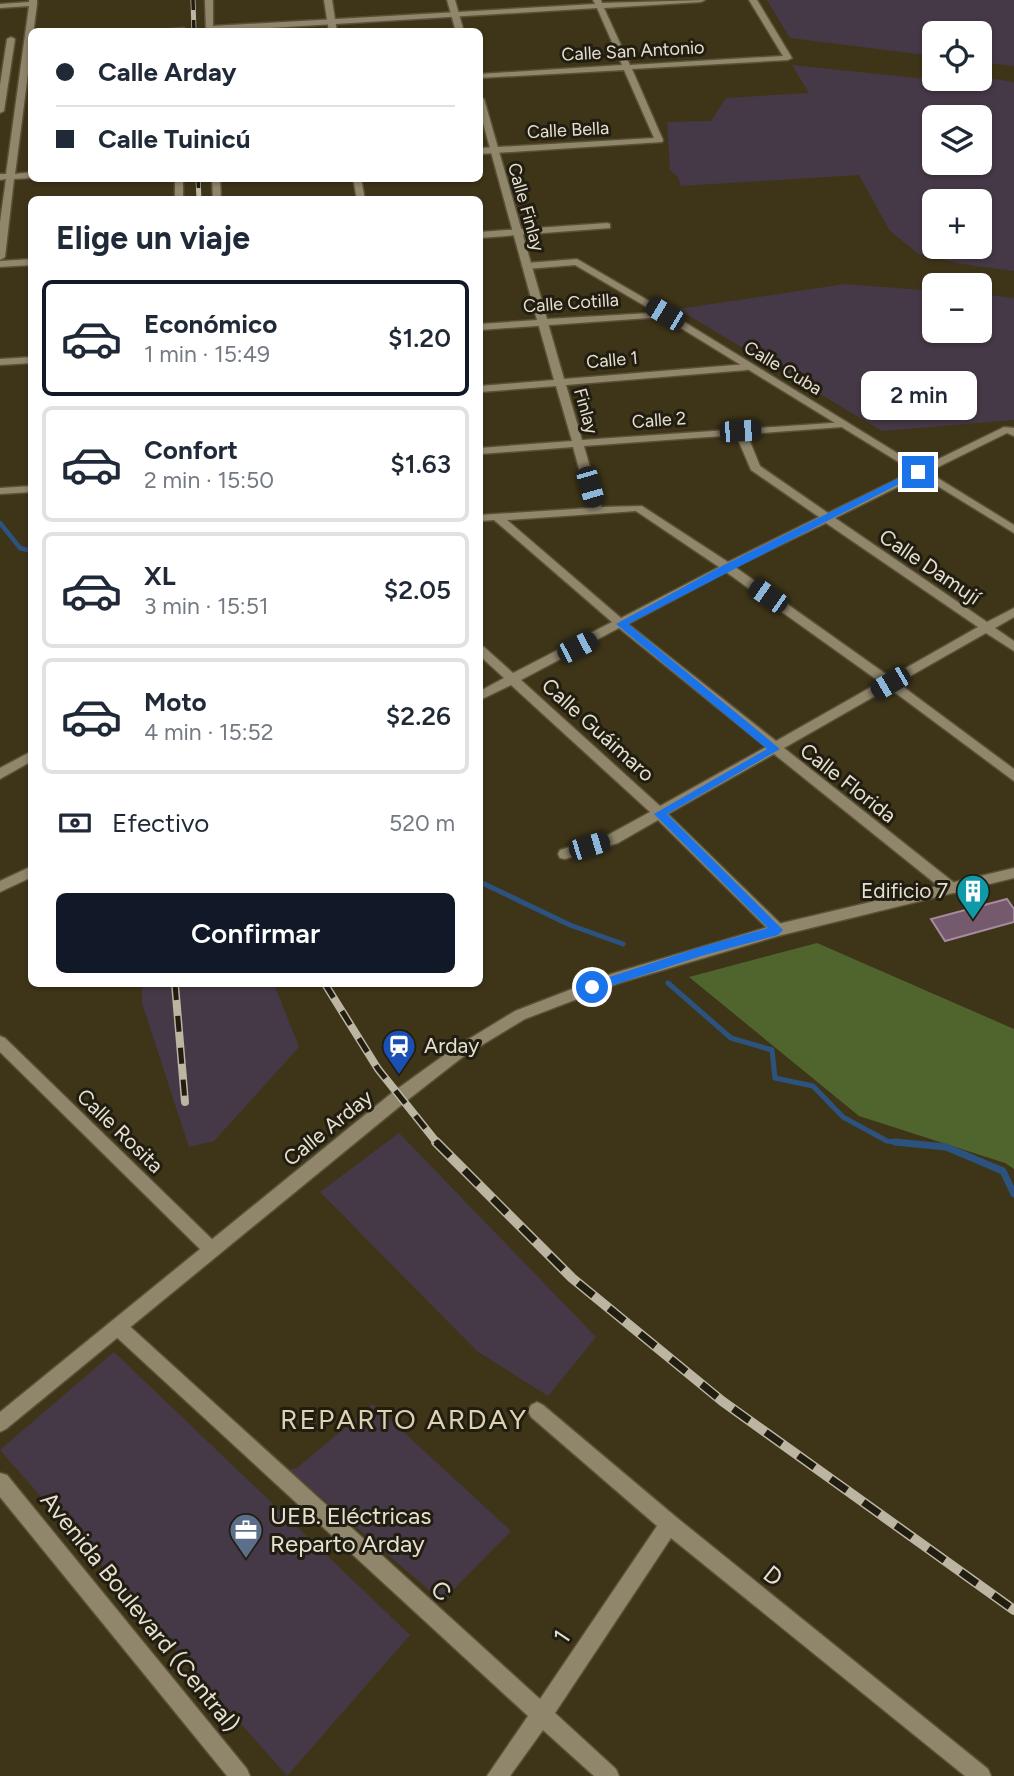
<!DOCTYPE html>
<html lang="es">
<meta charset="utf-8">
<style>
body{margin:0;font-family:Figtree,sans-serif;background:#f2f2f3;color:#1f2937;height:100vh;display:flex;flex-direction:column;font-size:26px;white-space:nowrap}
*{box-sizing:border-box;margin:0}
p{font-size:23px;color:#747a83}
.icon{flex:none;width:38px;height:38px;fill:none;stroke:currentColor;stroke-width:2;stroke-linecap:round;stroke-linejoin:round}
.map{position:relative;flex:1;overflow:hidden}
.details{position:absolute;left:28px;top:196px;width:455px;height:791px;display:flex;flex-direction:column;background:#fff;border-radius:10px;box-shadow:0 2px 5px #0004}
.details>*{flex:none}
.guide{position:absolute;left:28px;top:28px;width:455px;height:154px;border-radius:10px;box-shadow:0 2px 5px #0004;display:grid;align-content:center;height:154px;padding:0 28px;background:#fff}
.fabs{position:absolute;left:922px;top:21px;display:grid;gap:14px}
.fabs a{display:grid;place-items:center;width:70px;height:70px;border-radius:10px;background:#fff;box-shadow:0 2px 5px #0004;font-size:35px}
.end{position:absolute;width:32px;height:32px;margin:-16px;border:9px solid #1a73e8;background:#fff;box-shadow:0 0 0 4px #fff}
.from{border-radius:50%}
.bubble{position:absolute;height:49px;border-radius:10px;background:#fff;box-shadow:0 2px 5px #0004;font-size:23px;font-weight:600;line-height:49px;text-align:center}
.car{position:absolute;width:21px;height:42px;margin:-21px -10px;border-radius:9px;box-shadow:0 0 5px 2px #0007;background:linear-gradient(#222 24%,#8ab4d8 0 40%,#222 0 76%,#8ab4d8 0 86%,#222 0)}
.guide b{display:flex;align-items:center;gap:24px;height:66px;font-size:26px}
.guide b+b{border-top:2px solid #e0e1e3}
.guide i{width:18px;height:18px;background:#1f2937}
ul{padding:0;list-style:none}
li{display:flex;align-items:center;gap:21px;height:116px;margin:0 14px 10px;padding:0 14px;border:4px solid #e0e1e3;border-radius:10px}
li div{flex:1}
li b{display:block;font-size:26px}
li em{font-style:normal;font-weight:600}
li.selected{border-color:#111827}
li>.icon{width:63px;height:63px;stroke-width:1.5}
h2{padding:0 28px;font-size:32px;line-height:84px}
.pay{display:flex;align-items:center;gap:18px;height:77px;padding:0 28px;font-size:26px}
.pay p{margin-inline-start:auto}
.button{display:flex;gap:14px;margin-top:auto;padding:14px 28px}
.button a{flex:1;height:80px;border-radius:10px;background:#111827;color:#fff;font-size:28px;font-weight:600;line-height:80px;text-align:center}
.map>svg:first-child{display:block}
.industrial{fill:#463947;fill-rule:evenodd}
.forest{fill:#4f652d}
.lines{fill:none;stroke-linecap:round;stroke-linejoin:round}
.stream-far2{stroke:#2c537f;stroke-width:4.5}
.stream-far1{stroke:#2c537f;stroke-width:5}
.stream{stroke:#2c537f;stroke-width:7}
.building{fill:#755a6e;stroke:#a68a9f;stroke-width:2}
.minor-casing{stroke:#595036;stroke-width:3}
.tertiary-casing{stroke:#595036;stroke-width:3}
.minor{fill:#90866c;fill-rule:evenodd}
.tertiary{fill:#90866c;fill-rule:evenodd}
.rail-far2-casing{stroke:#bcb5a2;stroke-width:5}
.rail-far1-casing{stroke:#bcb5a2;stroke-width:8}
.rail-casing{stroke:#bcb5a2;stroke-width:10}
.rail-far2{stroke:#211d11;stroke-width:3.5;stroke-dasharray:10;stroke-linecap:butt}
.rail-far1{stroke:#211d11;stroke-width:5;stroke-dasharray:16;stroke-linecap:butt}
.rail{stroke:#211d11;stroke-width:7;stroke-dasharray:20;stroke-linecap:butt}
.route{fill:#1a73e8}
.labels{text-anchor:middle;stroke-width:6;stroke-linejoin:round;paint-order:stroke}
.far-street-label{font-size:18px;fill:#e6e0d0;stroke:#211d11}
.street-label{font-size:21px;fill:#e6e0d0;stroke:#211d11}
.poi-label{font-size:21px;fill:#e6e0d0;stroke:#211d11;text-anchor:end}
.near-poi-label{font-size:24px;fill:#e6e0d0;stroke:#211d11;text-anchor:start}
.near-street-label{font-size:24px;fill:#e6e0d0;stroke:#211d11}
.near-neighbourhood-label{font-size:28px;letter-spacing:2px;fill:#ddd2b1;stroke:#211d11}
</style>
<div class="map">
<svg width="1014" height="1776" viewBox="0 0 1014 1776">
<rect width="100%" height="100%" fill="#3e3519"/>
<path class="industrial" d="M767,0H1014V66L980,62V33H934V56L790,38Z
M792,65L954,82L959,79L980,77L1014,82V271L962,264L919,254L890,231L859,175L681,186L678,177L670,170L667,122L711,121L726,98L809,93ZM980,117V163H934V117ZM980,201V247H934V201Z
M845,284L934,291V331H980V294L1014,298V420L882,431L678,309Z
M142,984H274L299,1047L214,1141L189,1147L142,1003Z
M399,1133L596,1337L548,1396L477,1351L320,1192Z
M114,1352L410,1635L287,1776L0,1450Z
M373,1404L511,1531L442,1601L289,1470L297,1468Z"/>
<path class="forest" d="M817,943L1014,1029V1169L1005,1163L859,1116L689,977Z"/>
<g class="lines">
<path class="stream-far2" d="M0,523L20,548L32,551"/>
<path class="stream-far1" d="M480,882L570,925L623,944
M668,983L731,1038L772,1050L775,1078L813,1086L843,1117L887,1141L912,1144"/>
<path class="stream" d="M895,1142L946,1147L1003,1171L1014,1194"/>
</g>
<path class="building" d="M1007,899L1014,909V922L945,941L931,919Z"/>
<g class="lines">
<defs>
<path id="minor" d="M29,0H37V4L15,174L32,172V178L14,179L5,257L0,260V222L6,179L0,180V174H6L29,6L0,8V4L29,2Z
M205,0H213V26L595,4L593,0H601L602,3L705,0L701,2L604,8L630,65L783,56L749,0H757L792,58L788,60L632,69L663,140L662,142L480,154V148L654,138L624,70L480,78V74L622,65L597,8L206,32Z
M181,28H184V32H144Z
M11,37L15,39L4,111L0,113V85L7,39Z
M175,178H183V200H175Z
M212,178H220L221,200H213Z
M607,223L610,224V228L480,238V232Z
M32,259V265L0,267V261Z
M577,259L668,312L670,314L662,316L575,265L527,269L522,266L527,263Z
M543,320L548,323L564,379L747,364L752,367L747,370L566,385L582,440L846,422L847,424L842,427L747,434L760,466L828,513L1004,427L1014,428V436L1007,433L835,518L987,622L1014,608V617L995,628L1014,641V651L986,633L898,683L1014,769V781L889,688L784,748L957,885L959,889L957,893H947L774,754L668,814L783,926L785,930L783,934H773L658,820L618,843L565,859L560,858L558,854L560,850L608,835L650,812L511,685L480,700V691L504,678L480,656V646L484,647L513,673L612,622L494,520L480,521V515L590,508L573,447L480,454V448L572,441L556,386L480,392V386L554,380L538,323ZM736,435L751,470L819,517L728,562L642,506L601,507L584,446ZM636,511L719,567L621,618L507,520ZM826,523L978,627L890,677L735,567ZM726,572L880,682L776,741L628,624ZM619,628L766,747L660,806L521,680Z
M32,357V363L0,365V359Z
M32,486V492L0,494V488Z
M32,751V761L0,779V768Z
M32,866V877L0,892V881Z
M0,1036L5,1038L218,1245L220,1250L218,1255L212,1258L206,1255L0,1052Z
M118,1319L124,1321L540,1699L657,1526L531,1417L528,1411L531,1405L537,1402L543,1405L676,1517L988,1769L991,1776H965L671,1538L555,1713L616,1769L619,1776H594L543,1730L510,1776H487L528,1716L112,1333L109,1327L112,1321Z
M0,1473L7,1475L247,1769L250,1776H227L0,1497Z"/>
<path id="tertiary" d="M324,0H332L337,32H329Z
M447,0H455L464,32H456Z
M480,97L484,99L547,319L668,312L1014,525V533L663,317L480,330V324L537,320L480,112Z
M353,178H361L365,200H357Z
M1014,868V878L778,936L619,983L525,1019L464,1056L405,1102L6,1429L0,1432V1412L393,1092L454,1048L515,1011L611,974L778,924Z"/>
</defs>
<use href="#minor" class="minor-casing"/>
<use href="#tertiary" class="tertiary-casing"/>
<use href="#minor" class="minor"/>
<use href="#tertiary" class="tertiary"/>
<defs>
<path id="rail-far2" d="M193,0L194,32
M198,178L199,200"/>
<path id="rail-far1" d="M175,984L185,1102
M325,984L378,1069L438,1144"/>
<path id="rail" d="M436,1142L572,1278L722,1401L1014,1610"/>
</defs>
<use href="#rail-far2" class="rail-far2-casing"/>
<use href="#rail-far1" class="rail-far1-casing"/>
<use href="#rail" class="rail-casing"/>
<use href="#rail-far2" class="rail-far2"/>
<use href="#rail-far1" class="rail-far1"/>
<use href="#rail" class="rail"/>
</g>
<path class="route" d="M915,470L922,472L628,624L780,749L667,814L783,930L778,935L701,956L592,992L588,990V984L701,947L768,928L654,814L767,749L616,624L724,565Z"/>
<defs>
<symbol id="building-pin" viewBox="-11 -11 22 30"><path d="M0 17L-7.5 6A9.5 9.5 0 1 1 7.5 6Z" fill="#0f9aa8" stroke="#211d11"/><path d="M-4-6H4V6H1V3H-1V6H-4ZM-2.5-4.3h1.7v1.8h-1.7ZM.8-4.3h1.7v1.8H.8ZM-2.5-1h1.7V.8h-1.7ZM.8-1h1.7V.8H.8Z" fill="#fff"/></symbol>
<symbol id="station-pin" viewBox="-11 -11 22 30"><path d="M0 17L-7.5 6A9.5 9.5 0 1 1 7.5 6Z" fill="#1a4fb4" stroke="#211d11"/><path d="M-3-6H3Q5-6 5-4V2Q5 4 3 4L4.5 6H3L1.5 4h-3L-3 6H-4.5L-3 4Q-5 4-5 2V-4Q-5-6-3-6ZM-3.5-4v3h7v-3ZM-3.5 1v1.5H-2V1ZM2 1v1.5H3.5V1Z" fill="#fff"/></symbol>
<symbol id="office-pin" viewBox="-11 -11 22 30"><path d="M0 17L-7.5 6A9.5 9.5 0 1 1 7.5 6Z" fill="#5c6f8a" stroke="#211d11"/><path d="M-6-3h4V-5.5h4V-3h4V5H-6ZM-1-4.5V-3h2v-1.5ZM-6 0V1H6V0Z" fill="#fff"/></symbol>
</defs>
<g fill-rule="evenodd">
<use href="#building-pin" x="954" y="872" width="38" height="52"/>
<use href="#station-pin" x="380" y="1027" width="38" height="52"/>
<use href="#office-pin" x="227" y="1511" width="38" height="52"/>
</g>
<g class="labels">
<g class="far-street-label">
<text transform="translate(633 51) rotate(-3)" y="6">Calle San Antonio</text>
<text transform="translate(568 130) rotate(-3)" y="6">Calle Bella</text>
<text transform="translate(526 207) rotate(74)" y="6">Calle Finlay</text>
<text transform="translate(571 303) rotate(-4)" y="6">Calle Cotilla</text>
<text transform="translate(612 360) rotate(-5)" y="6">Calle 1</text>
<text transform="translate(783 368) rotate(31)" y="6">Calle Cuba</text>
<text transform="translate(586 411) rotate(74)" y="6">Finlay</text>
<text transform="translate(659 420) rotate(-4)" y="6">Calle 2</text>
</g>
<g class="street-label">
<text transform="translate(930 567) rotate(34)" y="7">Calle Damují</text>
<text transform="translate(598 730) rotate(42)" y="7">Calle Guáimaro</text>
<text transform="translate(848 783) rotate(38)" y="7">Calle Florida</text>
<text transform="translate(328 1128) rotate(-39)" y="7">Calle Arday</text>
<text transform="translate(120 1131) rotate(44)" y="7">Calle Rosita</text>
</g>
<g class="poi-label">
<text x="948" y="898">Edificio 7</text>
<text x="424" y="1053" text-anchor="start">Arday</text>
</g>
<g class="near-poi-label">
<text x="270" y="1524">UEB. Eléctricas<tspan x="270" dy="28">Reparto Arday</tspan></text>
</g>
<g class="near-street-label">
<text transform="translate(773 1576) rotate(39)" y="8">D</text>
<text transform="translate(441 1591) rotate(43)" y="8">C</text>
<text transform="translate(140 1612) rotate(51)" y="8">Avenida Boulevard (Central)</text>
<text transform="translate(562 1637) rotate(-56)" y="8">1</text>
</g>
<g class="near-neighbourhood-label">
<text x="404" y="1429">REPARTO ARDAY</text>
</g>
</g>
</svg>
<div class="fabs">
<a><svg class="icon" aria-label="locate" viewBox="0 0 24 24"><circle cx="12" cy="12" r="6"/><path d="M12 2v4M12 18v4M2 12h4M18 12h4"/></svg></a>
<a><svg class="icon" aria-label="layers" viewBox="0 0 24 24"><path d="M12 4l9 5-9 5-9-5zM3 14l9 5 9-5"/></svg></a>
<a>+</a>
<a>−</a>
</div>
<i class="end from" style="left:592px;top:987px"></i>
<i class="end" style="left:918px;top:472px"></i>
<div class="bubble" style="left:861px;top:371px;width:116px">2 min</div>
<i class="car" style="left:665px;top:314px;rotate:301deg"></i>
<i class="car" style="left:740px;top:431px;rotate:86deg"></i>
<i class="car" style="left:590px;top:487px;rotate:164deg"></i>
<i class="car" style="left:768px;top:596px;rotate:305deg"></i>
<i class="car" style="left:577px;top:647px;rotate:63deg"></i>
<i class="car" style="left:890px;top:683px;rotate:240deg"></i>
<i class="car" style="left:589px;top:846px;rotate:73deg"></i>
<div class="guide">
<b><i class="from"></i>Calle Arday</b>
<b><i></i>Calle Tuinicú</b>
</div>
<section class="details">
<h2>Elige un viaje</h2>
<ul>
<li class="selected"><svg class="icon" aria-label="car" viewBox="0 0 24 24"><path d="M5 17H2v-5l4-1 3-4h7l3 4 3 1v5h-3M9 17h6M6 11h13"/><circle cx="7" cy="17" r="2"/><circle cx="17" cy="17" r="2"/></svg><div><b>Económico</b><p>1 min · 15:49</p></div><em>$1.20</em></li>
<li><svg class="icon" aria-label="car" viewBox="0 0 24 24"><path d="M5 17H2v-5l4-1 3-4h7l3 4 3 1v5h-3M9 17h6M6 11h13"/><circle cx="7" cy="17" r="2"/><circle cx="17" cy="17" r="2"/></svg><div><b>Confort</b><p>2 min · 15:50</p></div><em>$1.63</em></li>
<li><svg class="icon" aria-label="car" viewBox="0 0 24 24"><path d="M5 17H2v-5l4-1 3-4h7l3 4 3 1v5h-3M9 17h6M6 11h13"/><circle cx="7" cy="17" r="2"/><circle cx="17" cy="17" r="2"/></svg><div><b>XL</b><p>3 min · 15:51</p></div><em>$2.05</em></li>
<li><svg class="icon" aria-label="car" viewBox="0 0 24 24"><path d="M5 17H2v-5l4-1 3-4h7l3 4 3 1v5h-3M9 17h6M6 11h13"/><circle cx="7" cy="17" r="2"/><circle cx="17" cy="17" r="2"/></svg><div><b>Moto</b><p>4 min · 15:52</p></div><em>$2.26</em></li>
</ul>
<div class="pay"><svg class="icon" aria-label="cash" viewBox="0 0 24 24"><path d="M3 7h18v10H3z"/><circle cx="12" cy="12" r="2"/></svg>Efectivo<p>520 m</p></div>
<div class="button"><a>Confirmar</a></div>
</section>
</div>
